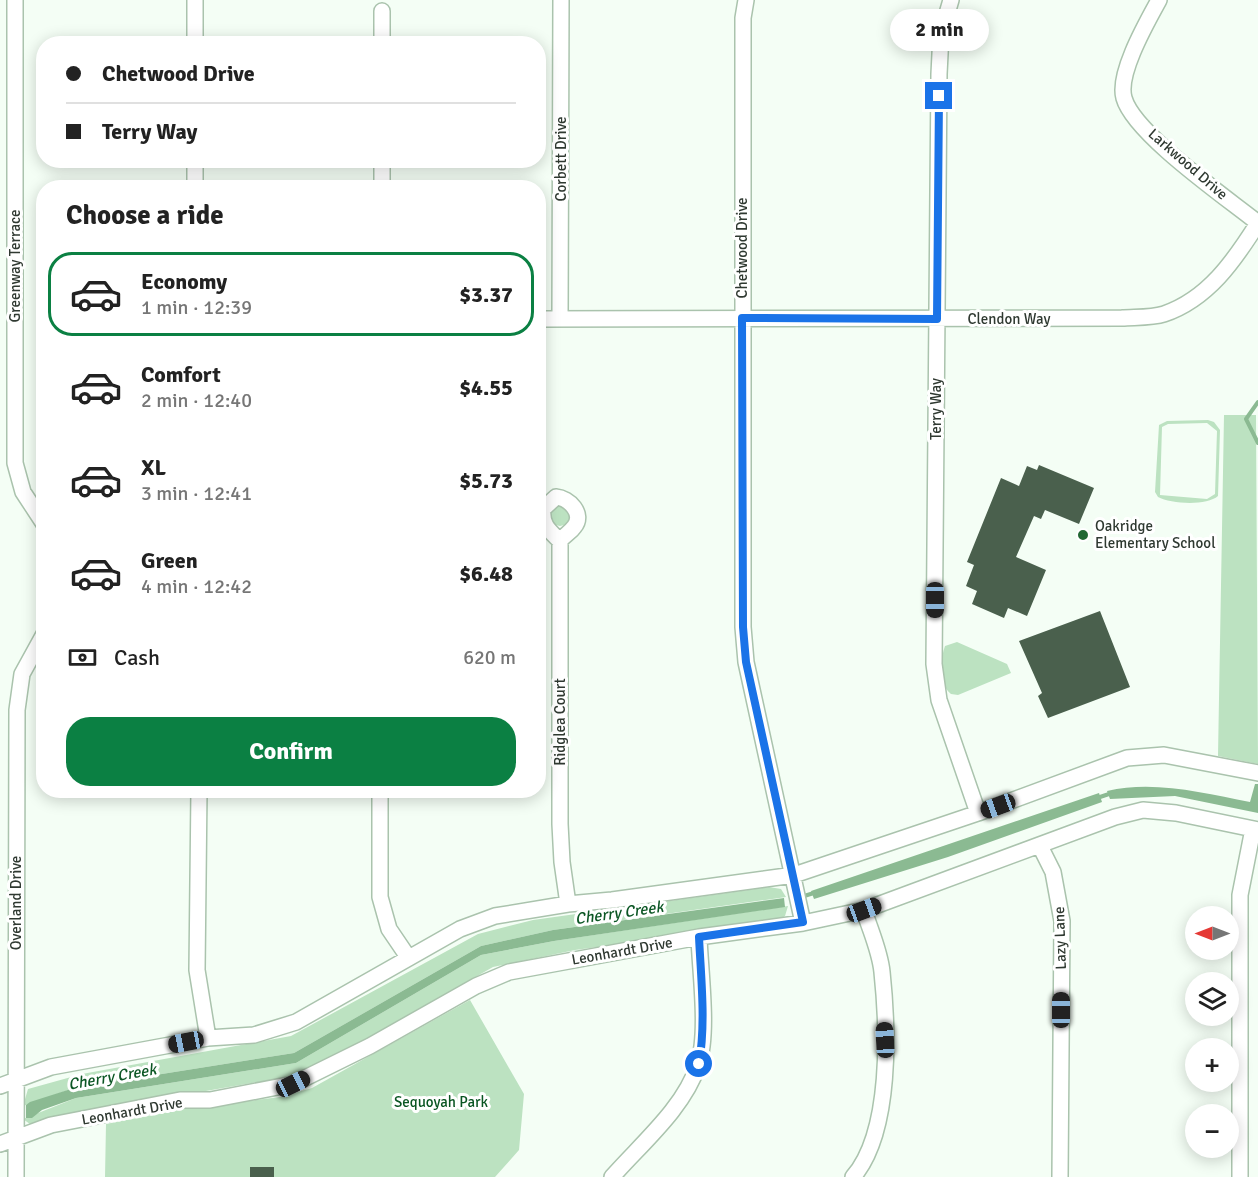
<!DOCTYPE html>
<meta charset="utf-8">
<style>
body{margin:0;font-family:Signika,sans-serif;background:#f2f2f2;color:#222;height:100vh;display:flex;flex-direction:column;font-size:22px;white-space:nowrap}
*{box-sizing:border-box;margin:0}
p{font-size:20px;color:#767676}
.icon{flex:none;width:33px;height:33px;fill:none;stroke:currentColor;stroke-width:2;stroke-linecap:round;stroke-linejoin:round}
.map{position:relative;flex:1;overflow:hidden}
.panel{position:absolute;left:36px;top:180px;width:510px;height:618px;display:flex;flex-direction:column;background:#fff;border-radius:24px;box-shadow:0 3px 15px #0003}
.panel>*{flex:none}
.hud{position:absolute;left:36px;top:36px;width:510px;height:132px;border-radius:24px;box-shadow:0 3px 15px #0003;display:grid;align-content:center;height:132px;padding:0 30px;background:#fff}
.needle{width:39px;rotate:270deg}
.tools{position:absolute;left:1185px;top:906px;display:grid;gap:12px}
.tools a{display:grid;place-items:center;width:54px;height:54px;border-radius:50%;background:#fff;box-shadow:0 3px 15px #0003;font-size:30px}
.end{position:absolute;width:27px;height:27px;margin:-14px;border:8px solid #1a73e8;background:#fff;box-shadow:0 0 0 3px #fff}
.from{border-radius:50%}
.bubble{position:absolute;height:42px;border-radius:21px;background:#fff;box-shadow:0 3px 15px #0003;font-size:20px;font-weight:800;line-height:42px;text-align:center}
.car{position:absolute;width:18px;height:36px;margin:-18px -9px;border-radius:8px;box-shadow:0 0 4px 2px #0007;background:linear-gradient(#222 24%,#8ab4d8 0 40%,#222 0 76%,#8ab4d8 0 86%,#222 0)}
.hud b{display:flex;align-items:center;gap:21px;height:57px;font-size:22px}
.hud b+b{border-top:2px solid #e0e0e0}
.hud i{width:15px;height:15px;background:#222}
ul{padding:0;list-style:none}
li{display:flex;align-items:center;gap:18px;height:84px;margin:0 12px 9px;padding:0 18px;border:3px solid transparent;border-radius:24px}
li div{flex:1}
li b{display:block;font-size:22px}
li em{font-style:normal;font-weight:800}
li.current{border-color:#0b8043}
li>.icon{width:54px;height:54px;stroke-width:1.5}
h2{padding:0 30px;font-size:27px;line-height:72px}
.pay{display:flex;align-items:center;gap:15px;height:66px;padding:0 30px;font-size:22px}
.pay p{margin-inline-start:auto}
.primary-button{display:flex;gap:12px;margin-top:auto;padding:12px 30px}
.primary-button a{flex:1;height:69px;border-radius:24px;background:#0b8043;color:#fff;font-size:24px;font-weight:800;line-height:69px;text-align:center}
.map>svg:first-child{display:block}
.green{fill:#bce2c1;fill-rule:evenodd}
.water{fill:#8bba92}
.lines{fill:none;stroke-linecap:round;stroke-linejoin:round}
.stream{stroke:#8bba92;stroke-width:4}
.building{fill:#4a604d}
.minor-casing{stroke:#aac3ad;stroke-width:18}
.minor{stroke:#fff;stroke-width:15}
.route{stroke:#1a73e8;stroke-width:8}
.poi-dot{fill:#226733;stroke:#fff;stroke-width:2}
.labels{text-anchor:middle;stroke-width:6;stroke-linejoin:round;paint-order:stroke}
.street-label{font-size:15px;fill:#2f3931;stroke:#fff}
.poi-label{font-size:15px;fill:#2f3931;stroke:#fff;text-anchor:start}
.park-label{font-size:15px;fill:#095522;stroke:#fff}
.water-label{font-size:16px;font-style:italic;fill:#0b5624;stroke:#fff}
</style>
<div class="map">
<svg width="1258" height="1177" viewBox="0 0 1258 1177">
<rect width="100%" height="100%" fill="#f4fef5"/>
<path class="green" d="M1224,415H1256L1258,764L1218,756Z
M1208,420L1214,422L1220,430L1218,496C1207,506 1171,504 1158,497L1155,492L1159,425L1167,421ZM1207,423L1217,431L1215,494L1207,499L1160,495L1162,427L1168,424Z
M550 516a10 10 0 1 1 20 0a10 10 0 1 1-20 0Z
M957,642L1007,664L1011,673L958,695L951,694C939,685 940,659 945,646Z
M769,887L781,889L786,897L553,930L481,946L294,1053L74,1088L23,1106L28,1089L82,1074L291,1036L478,934L533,920Z
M788,906L785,916L775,923L575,950L493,967L321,1065L298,1075L120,1106L34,1127L23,1119L76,1098L296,1063L481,955L554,941Z
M470,1000L524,1094L519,1150L495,1177H105L106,1124L183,1109L280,1097L312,1088Z"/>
<path class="water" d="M1255,784H1258V813L1175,796L1110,799L1107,791C1154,780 1203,793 1250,802Z
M1099,793L1102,802L948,857L814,899L811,891Z
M784,898L785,907L554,941L481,955L296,1063L76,1098L42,1110L32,1118H26V1105L30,1102L74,1088L294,1053L481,946L553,930Z"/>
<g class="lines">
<path class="stream" d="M1258,402L1246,419L1258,443
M1097,798L1112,793
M801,897L817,892"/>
</g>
<path class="building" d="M1039,465L1094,488L1079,524L1045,510L1041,519L1034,516L1016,557L1046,570L1027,616L1008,608L1004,618L972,604L977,591L966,586L974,565L967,562L1001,478L1019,486L1027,466L1037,470Z
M1100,611L1130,687L1048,718L1038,696L1042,693L1019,641Z
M250,1167H274V1177H250Z"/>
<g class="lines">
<defs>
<path id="minor" d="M15,0V463L23,492L44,524
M195,0V44
M746,0L743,18V627L746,662L803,923
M951,0L941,34L939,74L934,664L939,700L978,813
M382,44V11
M195,160V188
M382,188V160
M560,318L561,0
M538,319L1122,318C1135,317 1152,318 1164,314C1208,299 1234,261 1258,223C1227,198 1134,134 1124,98C1117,74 1147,22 1159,0
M560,541C550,531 541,525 543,509L556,497C569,498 585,514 574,527C570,533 564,535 560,541V824L562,862L568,904
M199,790L197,970L208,1038
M380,790V897L389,929L408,957
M1040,846L1053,872L1062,921L1060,1177
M0,1086L51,1067L208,1038L254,1035L296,1022L460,929L495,916L568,904L612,900L794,875L978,813L1127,758L1164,755L1258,773
M0,1144L51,1125L180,1100H210L293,1084L370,1046L476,986L509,972L699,937L803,923L864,910L1115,817L1143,810L1176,813L1258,830
M16,1177L17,710L22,674L44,634
M612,1177C642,1143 684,1108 698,1065C709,1033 700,971 699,937
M853,1177C892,1132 888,1029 882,972C880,951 870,930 864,910
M1240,1177V895L1253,829"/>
</defs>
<use href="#minor" class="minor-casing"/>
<use href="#minor" class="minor"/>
</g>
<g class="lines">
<path class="route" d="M699,1064C706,1022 701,979 699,937L803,922L746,662L743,627L742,318L937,319L939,96"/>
</g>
<circle class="poi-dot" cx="1083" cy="535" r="6"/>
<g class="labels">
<g class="street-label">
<text transform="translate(561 159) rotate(-90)" y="5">Corbett Drive</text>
<text transform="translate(1188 164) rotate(41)" y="5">Larkwood Drive</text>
<text transform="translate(742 248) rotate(-90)" y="5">Chetwood Drive</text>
<text transform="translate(15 266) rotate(-90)" y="5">Greenway Terrace</text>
<text x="1009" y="324">Clendon Way</text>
<text transform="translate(936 409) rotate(-90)" y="5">Terry Way</text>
<text transform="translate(560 722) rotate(-90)" y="5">Ridglea Court</text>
<text transform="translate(16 903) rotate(-90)" y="5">Overland Drive</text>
<text transform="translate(1060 938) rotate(-92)" y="5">Lazy Lane</text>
<text transform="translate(622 951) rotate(-10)" y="5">Leonhardt Drive</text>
<text transform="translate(132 1111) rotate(-10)" y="5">Leonhardt Drive</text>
</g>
<g class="poi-label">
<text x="1095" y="531">Oakridge<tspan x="1095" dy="17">Elementary School</tspan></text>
</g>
<g class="park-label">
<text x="441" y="1107">Sequoyah Park</text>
</g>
<g class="water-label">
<text transform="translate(619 912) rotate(-8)" y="6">Cherry Creek</text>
<text transform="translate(112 1076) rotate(-10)" y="6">Cherry Creek</text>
</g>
</g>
</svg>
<div class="tools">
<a><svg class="needle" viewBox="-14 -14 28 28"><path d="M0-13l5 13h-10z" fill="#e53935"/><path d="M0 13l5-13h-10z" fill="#767676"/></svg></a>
<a><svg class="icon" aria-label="layers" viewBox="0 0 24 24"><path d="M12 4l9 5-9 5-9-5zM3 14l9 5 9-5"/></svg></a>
<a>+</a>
<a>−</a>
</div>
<i class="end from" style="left:699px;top:1064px"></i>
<i class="end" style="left:939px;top:96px"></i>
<div class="bubble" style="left:890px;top:9px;width:99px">2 min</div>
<i class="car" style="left:935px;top:600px;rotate:180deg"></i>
<i class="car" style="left:998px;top:806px;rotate:250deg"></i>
<i class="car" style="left:864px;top:910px;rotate:70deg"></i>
<i class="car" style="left:1061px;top:1010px;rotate:0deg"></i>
<i class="car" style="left:885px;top:1040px;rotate:357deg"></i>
<i class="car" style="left:186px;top:1042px;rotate:259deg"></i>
<i class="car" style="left:293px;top:1084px;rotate:64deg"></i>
<div class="hud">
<b><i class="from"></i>Chetwood Drive</b>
<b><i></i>Terry Way</b>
</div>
<section class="panel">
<h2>Choose a ride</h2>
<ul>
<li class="current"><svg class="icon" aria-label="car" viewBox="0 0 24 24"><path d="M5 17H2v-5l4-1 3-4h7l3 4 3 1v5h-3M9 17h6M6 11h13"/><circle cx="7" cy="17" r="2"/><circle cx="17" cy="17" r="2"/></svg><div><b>Economy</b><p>1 min · 12:39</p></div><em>$3.37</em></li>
<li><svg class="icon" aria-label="car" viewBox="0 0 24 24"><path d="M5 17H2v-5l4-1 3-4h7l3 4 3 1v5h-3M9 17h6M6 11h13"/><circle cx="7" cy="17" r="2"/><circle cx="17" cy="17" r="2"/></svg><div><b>Comfort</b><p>2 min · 12:40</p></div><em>$4.55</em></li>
<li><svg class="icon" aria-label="car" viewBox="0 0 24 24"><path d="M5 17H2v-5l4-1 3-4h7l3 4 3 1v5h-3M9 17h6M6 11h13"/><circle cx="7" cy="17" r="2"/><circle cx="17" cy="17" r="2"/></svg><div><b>XL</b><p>3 min · 12:41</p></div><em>$5.73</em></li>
<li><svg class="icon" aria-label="car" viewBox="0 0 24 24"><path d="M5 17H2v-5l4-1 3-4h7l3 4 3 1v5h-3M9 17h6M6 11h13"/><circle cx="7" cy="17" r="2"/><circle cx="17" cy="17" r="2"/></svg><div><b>Green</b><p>4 min · 12:42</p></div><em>$6.48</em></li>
</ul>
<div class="pay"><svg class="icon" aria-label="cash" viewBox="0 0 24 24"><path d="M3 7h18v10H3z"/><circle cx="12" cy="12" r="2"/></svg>Cash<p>620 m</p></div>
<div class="primary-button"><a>Confirm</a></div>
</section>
</div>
